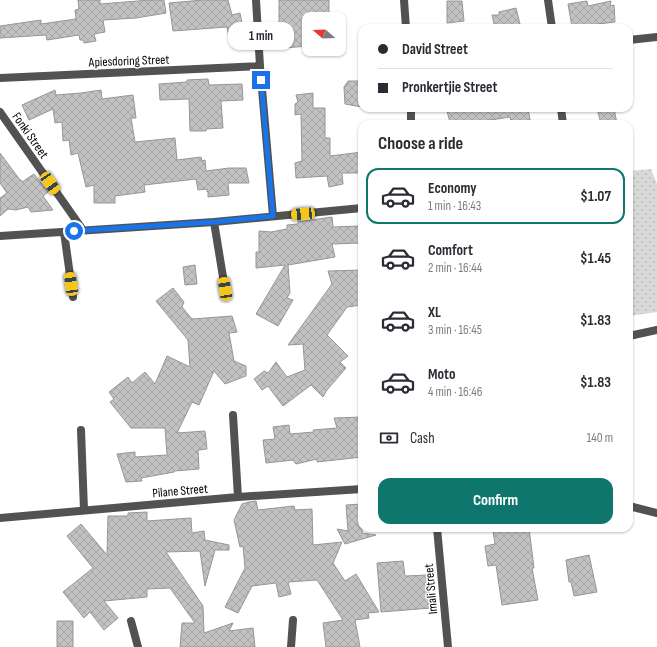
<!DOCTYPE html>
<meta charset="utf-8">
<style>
body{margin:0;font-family:"Sofia Sans Condensed",sans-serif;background:#f7f7f7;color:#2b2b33;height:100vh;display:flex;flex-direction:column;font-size:15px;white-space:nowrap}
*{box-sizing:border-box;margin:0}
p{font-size:13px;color:#7c7c81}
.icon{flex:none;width:22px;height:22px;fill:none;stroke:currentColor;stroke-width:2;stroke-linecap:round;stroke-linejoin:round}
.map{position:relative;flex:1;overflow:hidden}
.drawer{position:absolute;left:358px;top:120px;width:275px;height:412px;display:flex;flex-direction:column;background:#fff;border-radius:12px;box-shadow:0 1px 3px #0004}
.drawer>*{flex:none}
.banner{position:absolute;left:358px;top:24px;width:275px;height:88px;border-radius:12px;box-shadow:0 1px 3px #0004;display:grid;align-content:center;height:88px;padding:0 20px;background:#fff}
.needle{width:26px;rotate:289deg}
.controls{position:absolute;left:302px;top:12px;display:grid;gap:8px}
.controls a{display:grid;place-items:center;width:44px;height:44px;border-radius:8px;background:#fff;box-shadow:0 1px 3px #0004;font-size:20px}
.end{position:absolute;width:18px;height:18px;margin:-9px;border:5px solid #1a73e8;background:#fff;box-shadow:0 0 0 2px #fff}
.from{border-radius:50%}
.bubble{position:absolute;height:28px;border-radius:12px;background:#fff;box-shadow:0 1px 3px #0004;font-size:13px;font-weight:700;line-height:28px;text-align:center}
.car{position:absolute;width:12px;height:24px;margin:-12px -6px;border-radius:5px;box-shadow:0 0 3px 1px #0007;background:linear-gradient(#f5c518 24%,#345 0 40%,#f5c518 0 76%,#345 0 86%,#f5c518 0)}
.banner b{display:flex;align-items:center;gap:14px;height:38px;font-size:15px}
.banner b+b{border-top:1px solid #e1e1e2}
.banner i{width:10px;height:10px;background:#2b2b33}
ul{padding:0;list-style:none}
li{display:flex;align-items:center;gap:12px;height:56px;margin:0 8px 6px;padding:0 12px;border:2px solid transparent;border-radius:12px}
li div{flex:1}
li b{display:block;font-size:15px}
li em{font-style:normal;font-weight:700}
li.selected{border-color:#0f766e}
li>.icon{width:36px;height:36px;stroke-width:1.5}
h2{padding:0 20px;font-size:18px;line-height:48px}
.pay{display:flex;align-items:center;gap:10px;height:44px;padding:0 20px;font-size:15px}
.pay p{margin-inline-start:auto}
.button{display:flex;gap:8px;margin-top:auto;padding:8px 20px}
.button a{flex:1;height:46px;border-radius:12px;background:#0f766e;color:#fff;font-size:16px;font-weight:700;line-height:46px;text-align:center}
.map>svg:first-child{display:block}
.park{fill:url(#park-dots)}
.building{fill:url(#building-cross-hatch);stroke:#969696}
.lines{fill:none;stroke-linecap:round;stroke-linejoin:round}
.street{stroke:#525252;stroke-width:8}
.route{stroke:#1a73e8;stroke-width:5}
.labels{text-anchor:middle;stroke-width:3;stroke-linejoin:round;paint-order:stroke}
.street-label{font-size:13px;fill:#000;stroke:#fff}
</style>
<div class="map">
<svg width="657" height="647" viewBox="0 0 657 647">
<defs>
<pattern id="park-dots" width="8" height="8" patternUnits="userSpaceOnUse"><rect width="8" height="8" fill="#d9d9d9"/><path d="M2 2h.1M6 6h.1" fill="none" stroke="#b8b8b8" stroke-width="1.8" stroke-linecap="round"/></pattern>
<pattern id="building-cross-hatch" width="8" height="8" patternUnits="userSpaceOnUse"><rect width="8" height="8" fill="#c2c2c2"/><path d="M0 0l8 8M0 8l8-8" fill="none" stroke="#a5a5a5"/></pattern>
</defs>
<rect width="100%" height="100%" fill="#fff"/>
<path class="park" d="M651,169L657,184V312L629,316V171Z"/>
<path class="building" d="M78,0H100V4L150,0H164L166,13L136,18L103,20L105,32L94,34L96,41L84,43L83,40H80L79,35L47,40L46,35L0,38V26L41,20V24L76,19L75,10L79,9Z
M203,0H228L232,15L240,13L244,34L229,38L227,27L173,31L169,3Z
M279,0H329V12L309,16V46L283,48L279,27Z
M447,1H462L464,21L447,23Z
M587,1L588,6L611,1L610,6L614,5L615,22L572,27L568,4Z
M516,8L521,28H495L492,15H499V12Z
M208,79L209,85L242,84L243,100L221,101L223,128L206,129V131H190L189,99L160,100L159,84L187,82V80Z
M348,81H362V107L345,104L344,87Z
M55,90L56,95L81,93L101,90L102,99L133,95L136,118H131L135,142L175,138L177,160L201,157L202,161L205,160L206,171L229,168H246L249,183H228L229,195L208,197V191L207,192V189L198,190L196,179L144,185L145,192L115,196V203H94V185L86,187L78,153L71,155L69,140L63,141L62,122L55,123L53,109L29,120L22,105Z
M313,93V108H325V138H330V156L362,152V173H342L343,184L329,187L327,176L296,178L295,163L302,161L301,114L295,115V104L298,102L296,95Z
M446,108H528L530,120L511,122L510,117L484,121L483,124H464V121L450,122Z
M597,108H614L617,124H601Z
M0,153L20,180H21L22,182L34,174L48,192L43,196L53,210L31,212L28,207L16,210L8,209L0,216V198L7,193L0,183Z
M332,217L333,227L359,226L360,243L332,244L335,257L288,265L290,293L287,298L293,300L278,326L256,314L285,265L256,268V252H259V231L271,232L287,229V225L298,224V222Z
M195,265L197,284L185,285L183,267Z
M362,270V305L347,307L327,335L348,356L340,362L346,368L327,390L323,397L311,385L283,406L268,386L262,390L254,379L264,371L268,373L276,362L287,377L305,370L303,344L288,345L332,284L328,271Z
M173,288L184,302L182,307L192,319L232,316L237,332L229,333L234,361L246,366V376L225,384L214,371L199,405L192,402L177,433L205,431L207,449L198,450L199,469L174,471V472L141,478L142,481L126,482L117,454L135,452V457L167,455L165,428H131L110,402L114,399L109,392L128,377L132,383L145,372L155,384L167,356L190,367L188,340L156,301Z
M362,417V457L317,462V459L296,464L293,460L266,463L263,440L275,439L273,427L289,425L290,434L314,432L313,430L337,428L334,418Z
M256,501L258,510L294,506L295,510L312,509L313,545L342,542L333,563L345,581L356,574L379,612L368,613L369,618L355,620L360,647H326L323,623L343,620L317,580L288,582L291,594L279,597L276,583L252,586L238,613L225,607L245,568L243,546L240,547L234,520L242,504L249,502Z
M362,504V533L376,535L345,544L337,529L348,531L346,505Z
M147,512V521L191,518L192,533L204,531L205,540L229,545V550H215L205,586L200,551L166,552L203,606L204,633L233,623L229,631L253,628L255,647H180L182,623H195L170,588L147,589V597L104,601L118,618L104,630L90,612L84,618L63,592L93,568L67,536L81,524L107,555L108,516H128V513Z
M517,528H529L534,568H532L538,600L502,605L496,565L488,566L485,546L495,544L493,531Z
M589,555L597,592L574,596L571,582H569L566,560Z
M403,561L405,576L428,575L431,608L381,612L377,563Z
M57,621H73V647H57Z"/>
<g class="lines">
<path class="street" d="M256,0L260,66L273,216
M404,0L406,28
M548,0L552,28
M629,40L657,37
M0,78L260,66
M411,108V124
M561,108L563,124
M0,112L83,230
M214,222L225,289
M64,232L73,297
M0,236L214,222L362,208
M629,336L657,330
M233,415L238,497
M81,430L84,510
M629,506L657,513
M0,518L238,497L362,489
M437,528L448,647
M131,621L138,647
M291,647L293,620"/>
</g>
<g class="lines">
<path class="route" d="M74,231L214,222L273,216L261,80"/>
</g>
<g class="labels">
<g class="street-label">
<text transform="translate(129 60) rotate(-2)" y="5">Apiesdoring Street</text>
<text transform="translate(31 135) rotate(55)" y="5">Fonki Street</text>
<text transform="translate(180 490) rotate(-5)" y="5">Pilane Street</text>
<text transform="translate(430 589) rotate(-95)" y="5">Imali Street</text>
</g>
</g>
</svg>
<div class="controls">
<a><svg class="needle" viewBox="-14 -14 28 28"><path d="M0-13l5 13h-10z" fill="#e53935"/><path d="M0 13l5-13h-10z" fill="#7c7c81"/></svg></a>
</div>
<i class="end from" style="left:74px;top:231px"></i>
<i class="end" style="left:261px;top:80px"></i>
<div class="bubble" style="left:228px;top:22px;width:66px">1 min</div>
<i class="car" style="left:50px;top:183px;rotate:145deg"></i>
<i class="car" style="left:303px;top:214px;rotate:265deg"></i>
<i class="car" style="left:71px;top:284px;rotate:352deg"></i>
<i class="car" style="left:225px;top:289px;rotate:351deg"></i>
<div class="banner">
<b><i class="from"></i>David Street</b>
<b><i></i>Pronkertjie Street</b>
</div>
<section class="drawer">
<h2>Choose a ride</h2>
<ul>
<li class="selected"><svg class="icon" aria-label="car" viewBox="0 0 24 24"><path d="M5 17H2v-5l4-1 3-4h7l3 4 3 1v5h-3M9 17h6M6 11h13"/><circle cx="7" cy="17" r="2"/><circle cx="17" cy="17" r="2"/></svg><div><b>Economy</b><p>1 min · 16:43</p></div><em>$1.07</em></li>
<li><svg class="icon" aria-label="car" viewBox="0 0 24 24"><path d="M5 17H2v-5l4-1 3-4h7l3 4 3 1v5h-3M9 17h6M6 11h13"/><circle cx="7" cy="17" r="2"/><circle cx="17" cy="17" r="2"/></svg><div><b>Comfort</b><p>2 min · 16:44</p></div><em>$1.45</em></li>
<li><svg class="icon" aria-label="car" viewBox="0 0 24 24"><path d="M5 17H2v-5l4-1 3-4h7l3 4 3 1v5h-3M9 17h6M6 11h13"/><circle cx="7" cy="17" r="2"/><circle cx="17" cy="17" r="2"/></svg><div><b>XL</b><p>3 min · 16:45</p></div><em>$1.83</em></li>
<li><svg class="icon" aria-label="car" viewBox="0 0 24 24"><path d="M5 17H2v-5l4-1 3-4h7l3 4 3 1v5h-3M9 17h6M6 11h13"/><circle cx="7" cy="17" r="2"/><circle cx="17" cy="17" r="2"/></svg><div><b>Moto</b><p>4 min · 16:46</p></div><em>$1.83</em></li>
</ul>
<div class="pay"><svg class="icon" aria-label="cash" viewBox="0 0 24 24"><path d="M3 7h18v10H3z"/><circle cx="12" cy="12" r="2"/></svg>Cash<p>140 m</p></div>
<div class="button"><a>Confirm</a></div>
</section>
</div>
